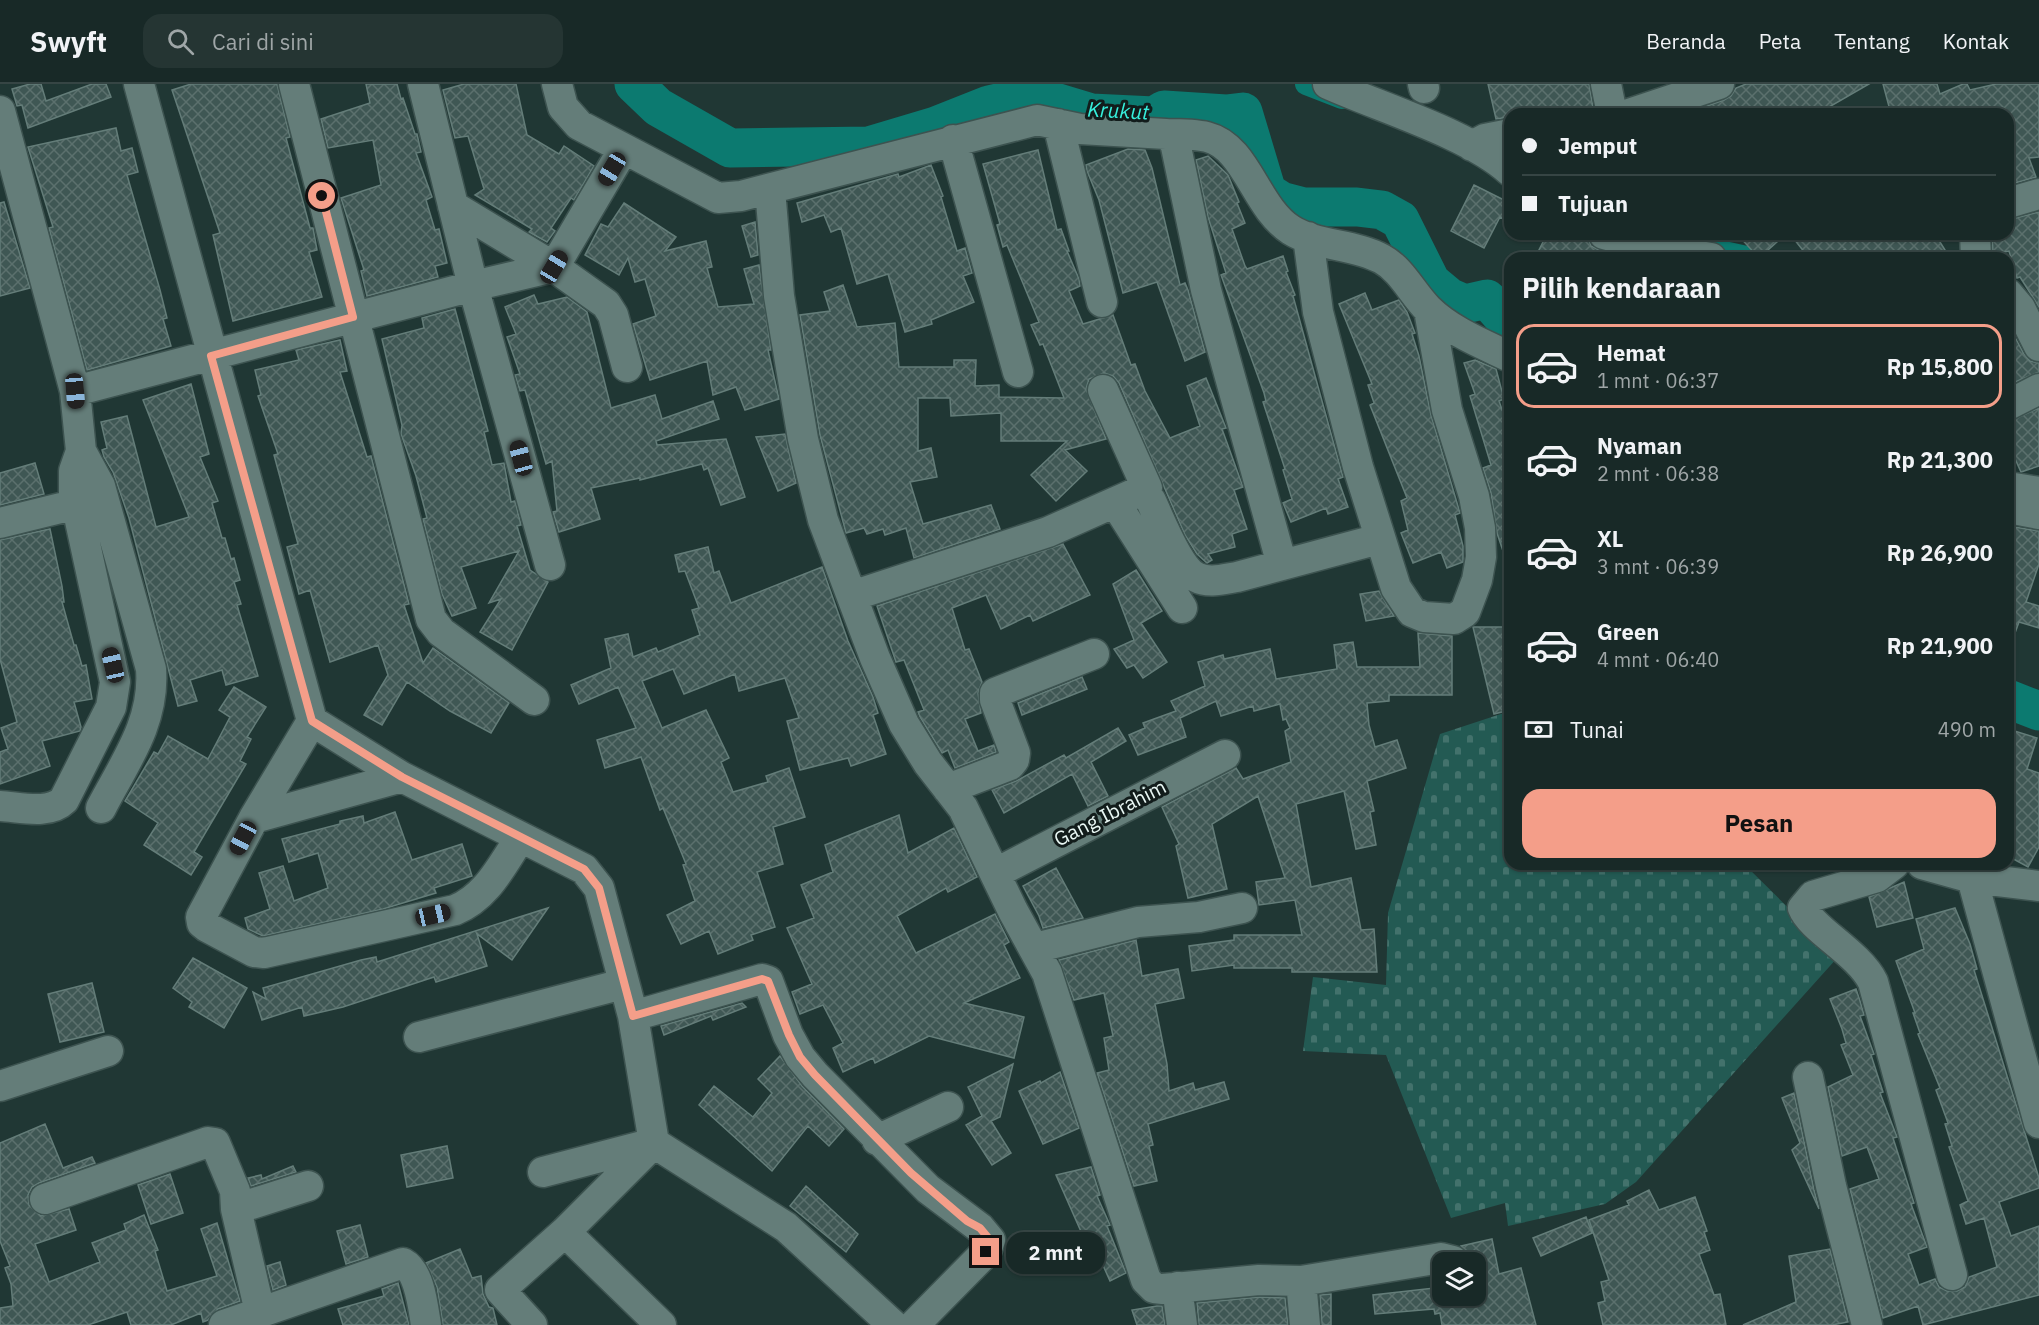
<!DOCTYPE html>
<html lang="id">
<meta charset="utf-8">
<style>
body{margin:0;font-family:"IBM Plex Sans",sans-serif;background:#253533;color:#f1f3f6;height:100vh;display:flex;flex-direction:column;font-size:22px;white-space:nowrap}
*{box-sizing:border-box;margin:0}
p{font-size:20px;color:#9fa6a7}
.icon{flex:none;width:33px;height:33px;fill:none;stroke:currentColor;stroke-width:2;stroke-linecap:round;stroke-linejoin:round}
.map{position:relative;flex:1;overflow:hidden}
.drawer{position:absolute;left:1504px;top:168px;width:510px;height:618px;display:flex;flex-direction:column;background:#182927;border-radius:18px;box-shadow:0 2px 4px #0004,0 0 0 2px #364544}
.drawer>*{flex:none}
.top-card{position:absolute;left:1504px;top:24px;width:510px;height:132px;border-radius:18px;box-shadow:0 2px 4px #0004,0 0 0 2px #364544;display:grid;align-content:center;height:132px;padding:0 18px;background:#182927}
.buttons{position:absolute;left:1432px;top:1168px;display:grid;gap:12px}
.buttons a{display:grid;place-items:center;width:54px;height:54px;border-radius:12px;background:#182927;box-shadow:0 2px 4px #0004,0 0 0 2px #364544;font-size:30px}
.end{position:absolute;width:27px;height:27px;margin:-14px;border:8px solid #f49e89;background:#111;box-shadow:0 0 0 3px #111}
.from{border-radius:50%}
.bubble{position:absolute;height:42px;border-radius:18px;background:#182927;box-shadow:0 2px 4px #0004,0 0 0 2px #364544;font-size:20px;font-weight:800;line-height:42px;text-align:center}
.car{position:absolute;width:18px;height:36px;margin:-18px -9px;border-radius:8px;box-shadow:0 0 4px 2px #0007;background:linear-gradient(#222 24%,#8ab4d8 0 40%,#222 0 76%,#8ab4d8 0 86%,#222 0)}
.top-card b{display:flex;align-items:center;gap:21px;height:57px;font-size:22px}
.top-card b+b{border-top:2px solid #364544}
.top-card i{width:15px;height:15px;background:#f1f3f6}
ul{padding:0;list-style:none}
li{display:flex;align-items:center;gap:18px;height:84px;margin:0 12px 9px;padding:0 6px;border:3px solid transparent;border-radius:18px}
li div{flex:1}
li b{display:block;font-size:22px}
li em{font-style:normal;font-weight:800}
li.selected{border-color:#f49e89}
li>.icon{width:54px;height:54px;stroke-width:1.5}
h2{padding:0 18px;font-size:27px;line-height:72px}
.pay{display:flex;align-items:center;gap:15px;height:66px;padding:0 18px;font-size:22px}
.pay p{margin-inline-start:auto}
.primary-button{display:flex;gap:12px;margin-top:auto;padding:12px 18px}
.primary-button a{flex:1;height:69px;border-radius:18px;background:#f49e89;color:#111;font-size:24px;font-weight:800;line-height:69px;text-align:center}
header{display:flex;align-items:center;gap:36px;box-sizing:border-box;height:84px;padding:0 30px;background:#182927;border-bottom:2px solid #364544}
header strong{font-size:28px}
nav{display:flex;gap:33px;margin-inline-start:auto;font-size:21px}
.search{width:420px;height:54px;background:#253533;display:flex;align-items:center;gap:15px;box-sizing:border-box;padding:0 21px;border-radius:18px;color:#9fa6a7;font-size:22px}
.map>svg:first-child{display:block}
.cemetery{fill:url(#cemetery-stones)}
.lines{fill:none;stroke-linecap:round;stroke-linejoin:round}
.canal{stroke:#0c7a70;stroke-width:22}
.river{stroke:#0c7a70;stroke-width:39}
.building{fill:url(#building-cross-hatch);stroke:#647d79;stroke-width:1.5}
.minor-casing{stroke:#3d5350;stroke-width:33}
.minor{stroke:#647d79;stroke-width:30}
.route{stroke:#f49e89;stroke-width:8}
.labels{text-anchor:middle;stroke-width:6;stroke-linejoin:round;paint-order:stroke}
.street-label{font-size:20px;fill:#e9f7f4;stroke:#121c1b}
.water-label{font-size:21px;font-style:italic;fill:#36efdc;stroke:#121c1b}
</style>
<header>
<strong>Swyft</strong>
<div class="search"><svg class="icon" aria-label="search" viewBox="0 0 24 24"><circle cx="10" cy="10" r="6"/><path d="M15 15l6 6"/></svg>Cari di sini</div>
<nav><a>Beranda</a><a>Peta</a><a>Tentang</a><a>Kontak</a></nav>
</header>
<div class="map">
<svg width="2039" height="1241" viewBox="0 0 2039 1241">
<defs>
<pattern id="cemetery-stones" width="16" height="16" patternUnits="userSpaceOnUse" patternTransform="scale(1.5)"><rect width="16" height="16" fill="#235a53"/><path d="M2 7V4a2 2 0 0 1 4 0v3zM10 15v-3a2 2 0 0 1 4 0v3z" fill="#43726c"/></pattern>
<pattern id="building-cross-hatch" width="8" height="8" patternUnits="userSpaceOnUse" patternTransform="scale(1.5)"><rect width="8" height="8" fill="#3f5754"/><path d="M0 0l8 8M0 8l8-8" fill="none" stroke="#5b706d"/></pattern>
</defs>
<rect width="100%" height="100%" fill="#203734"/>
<path class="cemetery" d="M1510,627V780H1744L1838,873L1636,1098L1605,1120L1508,1142L1505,1119L1451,1134L1386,971L1303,967L1313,893L1386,901L1388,829L1440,650Z"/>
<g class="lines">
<path class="canal" d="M1306,0L1342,14
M1697,162L1751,174"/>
<path class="river" d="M634,0L658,23L730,64L869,62L936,42L989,21L1032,11L1091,29L1154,32L1164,26L1226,30L1243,28L1267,108L1281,117L1304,123H1357L1382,126L1400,136L1431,198L1449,213L1465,220L1487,215L1510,241
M2008,615L2039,627"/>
</g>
<path class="building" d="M30,0H41L46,17L92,0H106L111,13L28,44L22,21L17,22L12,5Z
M191,0H277L290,53L286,54L310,144H313L317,166L309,168L322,213L233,237L213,151L220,149L172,6Z
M366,0H397L401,15L403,14L415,50H417L421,68L416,69L432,113L426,116L435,146L439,145L447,179L435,182L438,193L367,212L361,187L364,186L341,114L381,101L373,56L328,64L321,35L370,19Z
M464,0H516L527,51L559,70L564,62L594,82L574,116L571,114L551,144L555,147L547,158L529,148L532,145L475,111L484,105L468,52L455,54L443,6Z
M1488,0H1589L1594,30H1510V33L1496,35Z
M1746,0H1869L1817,30H1684L1724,16L1731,12L1736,4Z
M1883,0H1937L1940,10L1963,0H1967L1970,6L1996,0H2039V73L2029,74L2036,93L2008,101V30H1891Z
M116,44L121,67L132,64L138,88L127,91L160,206L167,234L163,235L171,262L87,286L49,144L53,143L28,63Z
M1128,65L1145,66L1152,84L1180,201L1185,199L1188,206L1205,268L1185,277L1157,198L1123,209L1099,116L1087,87L1086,81Z
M1038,66L1057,146L1061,145L1069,167H1067L1079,195L1080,202L1069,207L1083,240L1113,231L1131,281L1135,280L1145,307L1170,354L1200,342L1187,302L1206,294L1226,344L1222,345L1243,403L1234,406L1247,445L1232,450L1235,463L1208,470L1212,476L1207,479L1197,470L1185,451L1119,299L1113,292L1104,289L1089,295L1086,305L1106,355L1065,366L1087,387L1056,417L1031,391L1067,357H1001V329L951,332L950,314H918V367L931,364L937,393L910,398L923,440L991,421L1000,445L914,474L906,444L885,451L883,445L867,450L864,444L846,449L820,351L800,231L830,227L824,208L843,201L857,243L895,239L899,283H954V276H976L975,302L999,301V313L1064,314L1043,260L1040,261L1031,241L1039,238L1017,185L1007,161L1003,163L997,141L1000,140L983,80Z
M1208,72L1228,91L1239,118L1237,119L1245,139L1232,145L1245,182L1247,185L1283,172L1288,187L1286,188L1295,211L1293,212L1343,393L1338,395L1348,423L1328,430L1326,424L1291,438L1283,419L1292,415L1283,386L1285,385L1263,318L1266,317L1264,309L1221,191L1226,189L1208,133L1196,76Z
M931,81L943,112L941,113L957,167L965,164L972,189L963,192L974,218L931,236L932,240L905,248L888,190L857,200L841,144L831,148L824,131L802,138L797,119L898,90L899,93Z
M1474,101L1510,119V138L1500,133L1484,164L1451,147Z
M4,118L30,204L0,212V119Z
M624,119L676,153L665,167L706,157L712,183L707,184L718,223L754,220L744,185L759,181L771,266H768L779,315L745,326L736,303L713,311L707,277L650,296L633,240L656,232L645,195L635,198L628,174L619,191L585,171L601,140L608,143Z
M2039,128V223L2020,193L2017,194L2009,167L1993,170L1992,150H2008V136Z
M755,138L758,171L751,173L742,142Z
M1547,150H1583L1587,151L1591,162L1599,166L1626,174H1555L1539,166Z
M1737,150H1786L1759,174Z
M1790,150H1935L1950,174H1851L1845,165L1834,174H1809Z
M1365,209L1372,226L1399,216L1407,228L1415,249L1412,250L1419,272L1431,331L1460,429L1455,431L1463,462V478L1447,484L1441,468L1413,479L1401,449L1408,446L1401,417L1407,414L1370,321L1374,319L1368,301L1372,300L1339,220Z
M534,211L538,220L567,213L587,228L611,324L655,311L662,335L713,317L719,335L656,357L657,361L726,355L745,413L721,421L708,384L704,386L702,380L640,396V394L591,404L600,435L559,448L553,428L557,427L552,377L546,380L525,306L520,307L515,291L520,290L507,253L516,250L505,223Z
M455,225L488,347L484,348L492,381L504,379L511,418L515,417L521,441L517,442L530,486L548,498L512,566L480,548L501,515L489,519L519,467L461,483L476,524L452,532L442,510L423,435L427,434L416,392L401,350L402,341L382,255L424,244L422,234Z
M2008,240L2024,270L2030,277L2039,279V288L2008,301Z
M340,256L347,287L340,288L367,373L371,372L409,520L404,521L423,579L433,564L509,619L491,649L450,627L407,598L382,641L364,631L388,591L378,561L330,578L310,506L299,510L287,463L298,460L274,371L278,370L258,312L261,311L255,286L299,276L296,266Z
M1475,276L1496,285L1504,315L1499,317L1510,348V478L1507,479L1497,449L1491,409L1483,384L1491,381L1470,312L1475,310L1464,279Z
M191,300L209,370L200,373L218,417L212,419L222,454H225L231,475L234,474L240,496L234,498L241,520L237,521L258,592L226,601L222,586L190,596L197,617L178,622L129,434L113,388L104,373L102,366L107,364L101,338L127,332L156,443L189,433L143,316Z
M2039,324V382L2021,388L2008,359V338Z
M785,350L796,399L778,407L756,353Z
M35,379L44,410L0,421V389Z
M2008,442L2039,447V480L2026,518L2039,522V544L2019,538L2011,560H2008Z
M50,445L62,502L64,518H62L74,561H76L82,582L86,581L92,615L74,618L81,643L80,647L42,657L50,682L0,700V668L8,665L1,644L17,638L0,575V456Z
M1063,460L1090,511L1033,537L1030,531L1001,545L986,511L952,524L965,566L969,565L982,598L978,609L981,629L965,635L978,667L994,661L996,668L955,684L948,666L942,669L920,633L918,628L924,626L904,576L896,578L877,522Z
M708,463L714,489L719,487L731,519L822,483L848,557L873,613L878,629L873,631L886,670L851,682L848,674L800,686L787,637L799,634L785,594L739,607L735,590L684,610L673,585L642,597L662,644L706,626L729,674L721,678L733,708L768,698L766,692L789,684L805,733L773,743L783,780L757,788L775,843L751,851L753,856L718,870L709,847L681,860L667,831L695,817L683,781L686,780L663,724L660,726L641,673L605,684L597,656L636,644L618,603L579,620L571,601L611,584L605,555L628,550L633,573L656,564L658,568L700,551L692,526L699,524L685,487L679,488L675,471Z
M1136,486L1162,527L1141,539L1167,578L1143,594L1134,581L1127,584L1114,565L1134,556L1113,500Z
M1379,507L1394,532L1366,537L1360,510Z
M1473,543H1503V559L1510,557V626L1494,630Z
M1418,549L1452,552V611H1389V617L1367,619L1369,641L1375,663L1397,656L1406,684L1367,697L1374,727L1370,728L1376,761L1356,765L1344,707L1296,720L1311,803L1351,794L1361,846L1374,845L1377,888H1292V884H1234V881L1192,887L1189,862L1234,856V851H1302L1295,816L1259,821L1256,798L1285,794L1258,712L1212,740L1227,805L1188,814L1176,762L1179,760L1162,723L1236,684L1243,695L1291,678L1285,647L1290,644L1286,635L1283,636L1280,620L1254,627L1253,622L1221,632L1216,617L1180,634L1186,653L1138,671L1129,651L1145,644L1143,639L1176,627L1171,617L1205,602L1198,578L1223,571L1224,575L1270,565L1276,595L1337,585L1334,561L1353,558L1357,583H1420Z
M1082,593L1087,605L1022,631L1018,619Z
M234,603L266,623L247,653L251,655L240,677L246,680L194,768L202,773L191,791L144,761L158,739L125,717L154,668L158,670L168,652L208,675L230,633L219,626Z
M1118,644L1126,657L1091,678L1108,712L1088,722L1072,690L1004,729L992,706L1016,697L1064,671L1066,674Z
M2008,645L2037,654L2027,685L2039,689V763L2028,783L2008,772Z
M395,728L412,776L462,760L472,792L434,804L436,809L383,825L263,852L248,845L245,834L270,825L259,789L283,782L294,817L328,804L318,769L289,778L282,755L340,740V737L363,732L364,739Z
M899,731L908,769L954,744L977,793L948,808L946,804L897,832L916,869L995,830L1009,858L1004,861L1020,894L964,919L1024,933L1014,974L929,952L875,979L873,974L843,988L833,964L843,959L823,921L800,930L792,908L812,900L787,844L814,834L801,801L833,788L825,761Z
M1056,784L1083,834L1043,844L1039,832L1023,802Z
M1904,798L1913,834L1877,843L1869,813Z
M548,824L512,876L477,850L487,882L436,898L434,893L343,923L304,932L302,923L262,936L253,908L266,915L263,904L361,876L376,873L377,878Z
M1955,824L1970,860L1977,885L1974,886L2039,1094V1104L1999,1118L2011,1152L2039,1142V1211L1923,1241L1918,1222L1883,1234L1850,1105L1879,1095L1867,1063L1842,1072L1828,1003L1853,991L1841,961L1846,959L1842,945L1830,915L1856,905L1860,917L1864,931L1860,932L1874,970L1871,971L1883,1008L1880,1009L1897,1053L1893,1054L1914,1119L1911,1120L1927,1163L1908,1170L1919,1201L1935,1195L1939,1203L1947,1207H1957L1965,1203L1969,1193L1997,1183L1984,1134L1966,1140L1960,1121L1968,1117L1949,1063L1952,1062L1945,1040L1948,1039L1936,1006L1940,1004L1918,950L1920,949L1913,929H1915L1896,877L1924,865L1916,835Z
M1136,856L1142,892L1178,885L1184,914L1155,920L1167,980L1169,1007L1193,999L1195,1006L1224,998L1229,1015L1148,1040L1153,1061L1149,1062L1157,1097L1134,1102L1097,989L1109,986L1104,954L1113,952L1104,909L1074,916L1059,876Z
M193,874L247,904L224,944L189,923L192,918L173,904Z
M92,899L104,948L60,958L48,910Z
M742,919L746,923L713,936L711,932L664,951L661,942Z
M780,972L802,1002L844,1045L829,1062L808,1042L772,1087L699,1021L714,1002L753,1033L772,1009L758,995Z
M1013,980L1000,1033L991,1037L1011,1069L992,1081L966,1041L982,1032L968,1003Z
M1060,988L1079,1044L1043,1060L1019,1007L1040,997L1041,999Z
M1794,1009L1814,1106L1819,1125L1792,1066L1800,1059L1782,1014Z
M45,1040L63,1084L92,1073L95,1079L39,1099L32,1103L28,1111L29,1121L41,1132L69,1125L76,1146L35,1160L49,1198L100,1178L92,1159L126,1146L124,1140L144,1131L158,1166L155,1167L167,1207L217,1192L201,1145L217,1139L240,1217L218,1225L208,1236L203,1238L201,1229L171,1241H131L127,1228L88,1241H0V1224L13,1222L11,1200L5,1184L10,1182L0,1157V1059Z
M447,1062L453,1094L407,1103L401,1071Z
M293,1082L296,1088L251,1102L248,1094L261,1091L262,1095Z
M1091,1083L1100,1111L1097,1112L1110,1141L1107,1142L1126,1189L1110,1197L1089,1150L1083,1152L1056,1091Z
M170,1090L183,1129L151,1140L138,1101Z
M806,1102L858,1150L846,1168L790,1122Z
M1649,1106L1659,1126L1695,1113L1707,1147L1704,1148L1710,1166L1699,1170L1714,1211L1720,1210L1726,1241H1603L1598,1219L1605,1217L1601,1198L1609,1196L1589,1136L1629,1121L1627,1117Z
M1586,1133L1592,1149L1541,1172L1533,1154Z
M360,1141L368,1173L346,1180L337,1147Z
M1492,1155L1499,1190L1521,1184L1536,1241H1442L1440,1229L1435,1230L1434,1225L1375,1230L1373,1211L1443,1203V1212H1476V1179H1470L1469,1172L1461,1162Z
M460,1165L472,1194L481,1192L483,1210L489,1223L493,1224L497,1241H443L437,1203L426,1179Z
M1830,1165L1848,1238L1832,1241H1743L1796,1218L1789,1172Z
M280,1178L286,1201L273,1206L267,1182Z
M398,1199L409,1241H343L338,1225L384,1212L382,1205Z
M1331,1210V1241H1322L1320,1211Z
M1260,1213L1285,1214L1288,1241H1199L1197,1219Z
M1157,1222H1162L1165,1241H1137L1132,1226Z"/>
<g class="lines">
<defs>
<path id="minor" d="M139,0L312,637L402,693L584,785L599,804L633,932L654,1059L786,1143L893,1241
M294,0L431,535L441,548L534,616
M557,0L563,23L579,41L718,114L741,112L1037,36L1080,45L1166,50L1175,58L1206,206L1282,481
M1328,0C1382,24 1469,50 1510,87
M1423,0L1424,4
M1606,0L1612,30
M0,27L75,307L81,367L74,387V409L115,598L111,623L64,716C49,731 20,723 0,722
M1629,30L1719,0
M1058,40L1102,218
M1166,50C1179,50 1194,50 1207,53C1247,63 1255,123 1291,146C1316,162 1355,160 1382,175C1402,186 1412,209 1428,225C1450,247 1483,260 1510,273
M953,56L1018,288
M1472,62L1485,55L1510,50
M770,105L779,212L803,355L823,436L875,574L904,640L928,679L963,724L1013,827L1047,889L1146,1196L1154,1204L1163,1205L1259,1196L1301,1197L1441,1174L1453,1177
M2008,119L2039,110
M453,122L554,183L606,220L613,231L627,283
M1604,150L1659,165L1711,174
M1975,150L1976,174
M1308,153L1318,228L1358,383L1396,504L1412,528L1424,533L1454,535L1465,528L1477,496L1481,473L1480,444L1474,412L1447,326L1429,226
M2008,210L2020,224L2039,262
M75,307L473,202L423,0
M2008,321L2039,305
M81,367L100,402L151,585C155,638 125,678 101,724
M2008,403L2039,408
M1151,417C1160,436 1178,484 1196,493C1209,500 1224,495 1237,493L1379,455
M1116,420L1182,524
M2008,424L2039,430
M0,439L77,420
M550,481L473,202L554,183L623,66
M852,512L1048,448L1147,404L1103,306
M312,637L254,734L201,833L202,839L207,843L254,868L264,869L455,826C487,813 502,781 520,754
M948,705L1010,681L1014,676L1015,669L995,616V609L1094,570
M254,734L402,693
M1894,780L1877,793L1813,812L1803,824C1811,845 1859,869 1873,898L1952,1191
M1922,780L1972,794L2039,1039
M996,789L1225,671
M1972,794L2039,802
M1035,864L1138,838L1199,833L1242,824
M633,932L762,895L768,897L788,951L800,973L815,991L928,1105L980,1144L990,1156L986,1168L914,1241
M419,953L623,900
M1808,993L1831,1102L1867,1241
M0,1002L108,967
M877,1056L948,1023
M543,1088L654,1059
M45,1115L208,1058L215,1059L235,1107L236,1125L260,1228
M236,1125L308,1102
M565,1148L661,1241
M1301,1197L1305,1241
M1177,1203L1182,1241
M224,1241L403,1179C420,1188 423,1223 426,1241
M532,1241L500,1206L565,1148L654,1059"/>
</defs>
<use href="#minor" class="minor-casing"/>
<use href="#minor" class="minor"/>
</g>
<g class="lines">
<path class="route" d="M322,112L353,233L211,272L312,637L402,693L584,785L599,804L633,932L762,895L768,897L789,951L800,973L815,991L911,1089L967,1137L980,1144L990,1156L986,1168"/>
</g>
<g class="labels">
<g class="street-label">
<text transform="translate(1110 729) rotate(-27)" y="7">Gang Ibrahim</text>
</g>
<g class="water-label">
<text transform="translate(1118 27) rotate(3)" y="7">Krukut</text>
</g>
</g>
</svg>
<div class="buttons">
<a><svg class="icon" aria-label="layers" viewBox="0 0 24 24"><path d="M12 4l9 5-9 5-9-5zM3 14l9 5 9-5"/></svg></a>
</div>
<i class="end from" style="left:322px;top:112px"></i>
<i class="end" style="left:986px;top:1168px"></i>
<div class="bubble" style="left:1006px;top:1148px;width:99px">2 mnt</div>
<i class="car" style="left:612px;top:85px;rotate:211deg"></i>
<i class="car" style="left:554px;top:183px;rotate:31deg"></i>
<i class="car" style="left:75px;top:307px;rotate:175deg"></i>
<i class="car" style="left:521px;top:374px;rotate:345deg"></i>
<i class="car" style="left:113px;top:581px;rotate:347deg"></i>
<i class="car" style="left:243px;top:754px;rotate:208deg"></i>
<i class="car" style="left:433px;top:831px;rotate:77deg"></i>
<div class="top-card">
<b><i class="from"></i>Jemput</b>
<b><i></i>Tujuan</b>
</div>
<section class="drawer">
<h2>Pilih kendaraan</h2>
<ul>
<li class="selected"><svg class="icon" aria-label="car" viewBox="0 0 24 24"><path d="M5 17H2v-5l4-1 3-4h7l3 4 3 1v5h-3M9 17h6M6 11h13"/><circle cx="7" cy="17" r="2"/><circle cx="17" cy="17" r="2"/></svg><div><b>Hemat</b><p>1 mnt · 06:37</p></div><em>Rp 15,800</em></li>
<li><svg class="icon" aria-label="car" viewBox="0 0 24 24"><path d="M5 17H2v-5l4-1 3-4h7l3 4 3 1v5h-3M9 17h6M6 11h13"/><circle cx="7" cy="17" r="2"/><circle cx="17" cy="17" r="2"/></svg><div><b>Nyaman</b><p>2 mnt · 06:38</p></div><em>Rp 21,300</em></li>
<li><svg class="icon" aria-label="car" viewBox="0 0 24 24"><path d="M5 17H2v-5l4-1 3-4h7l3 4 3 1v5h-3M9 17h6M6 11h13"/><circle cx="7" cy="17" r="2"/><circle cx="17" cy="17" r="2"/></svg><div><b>XL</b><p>3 mnt · 06:39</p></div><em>Rp 26,900</em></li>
<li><svg class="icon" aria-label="car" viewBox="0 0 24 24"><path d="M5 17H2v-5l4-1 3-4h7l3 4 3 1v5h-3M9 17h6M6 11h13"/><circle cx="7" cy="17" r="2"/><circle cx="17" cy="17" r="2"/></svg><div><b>Green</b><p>4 mnt · 06:40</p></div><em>Rp 21,900</em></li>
</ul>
<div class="pay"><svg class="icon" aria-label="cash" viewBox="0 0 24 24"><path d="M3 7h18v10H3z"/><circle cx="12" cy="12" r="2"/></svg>Tunai<p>490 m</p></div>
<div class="primary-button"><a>Pesan</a></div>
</section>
</div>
